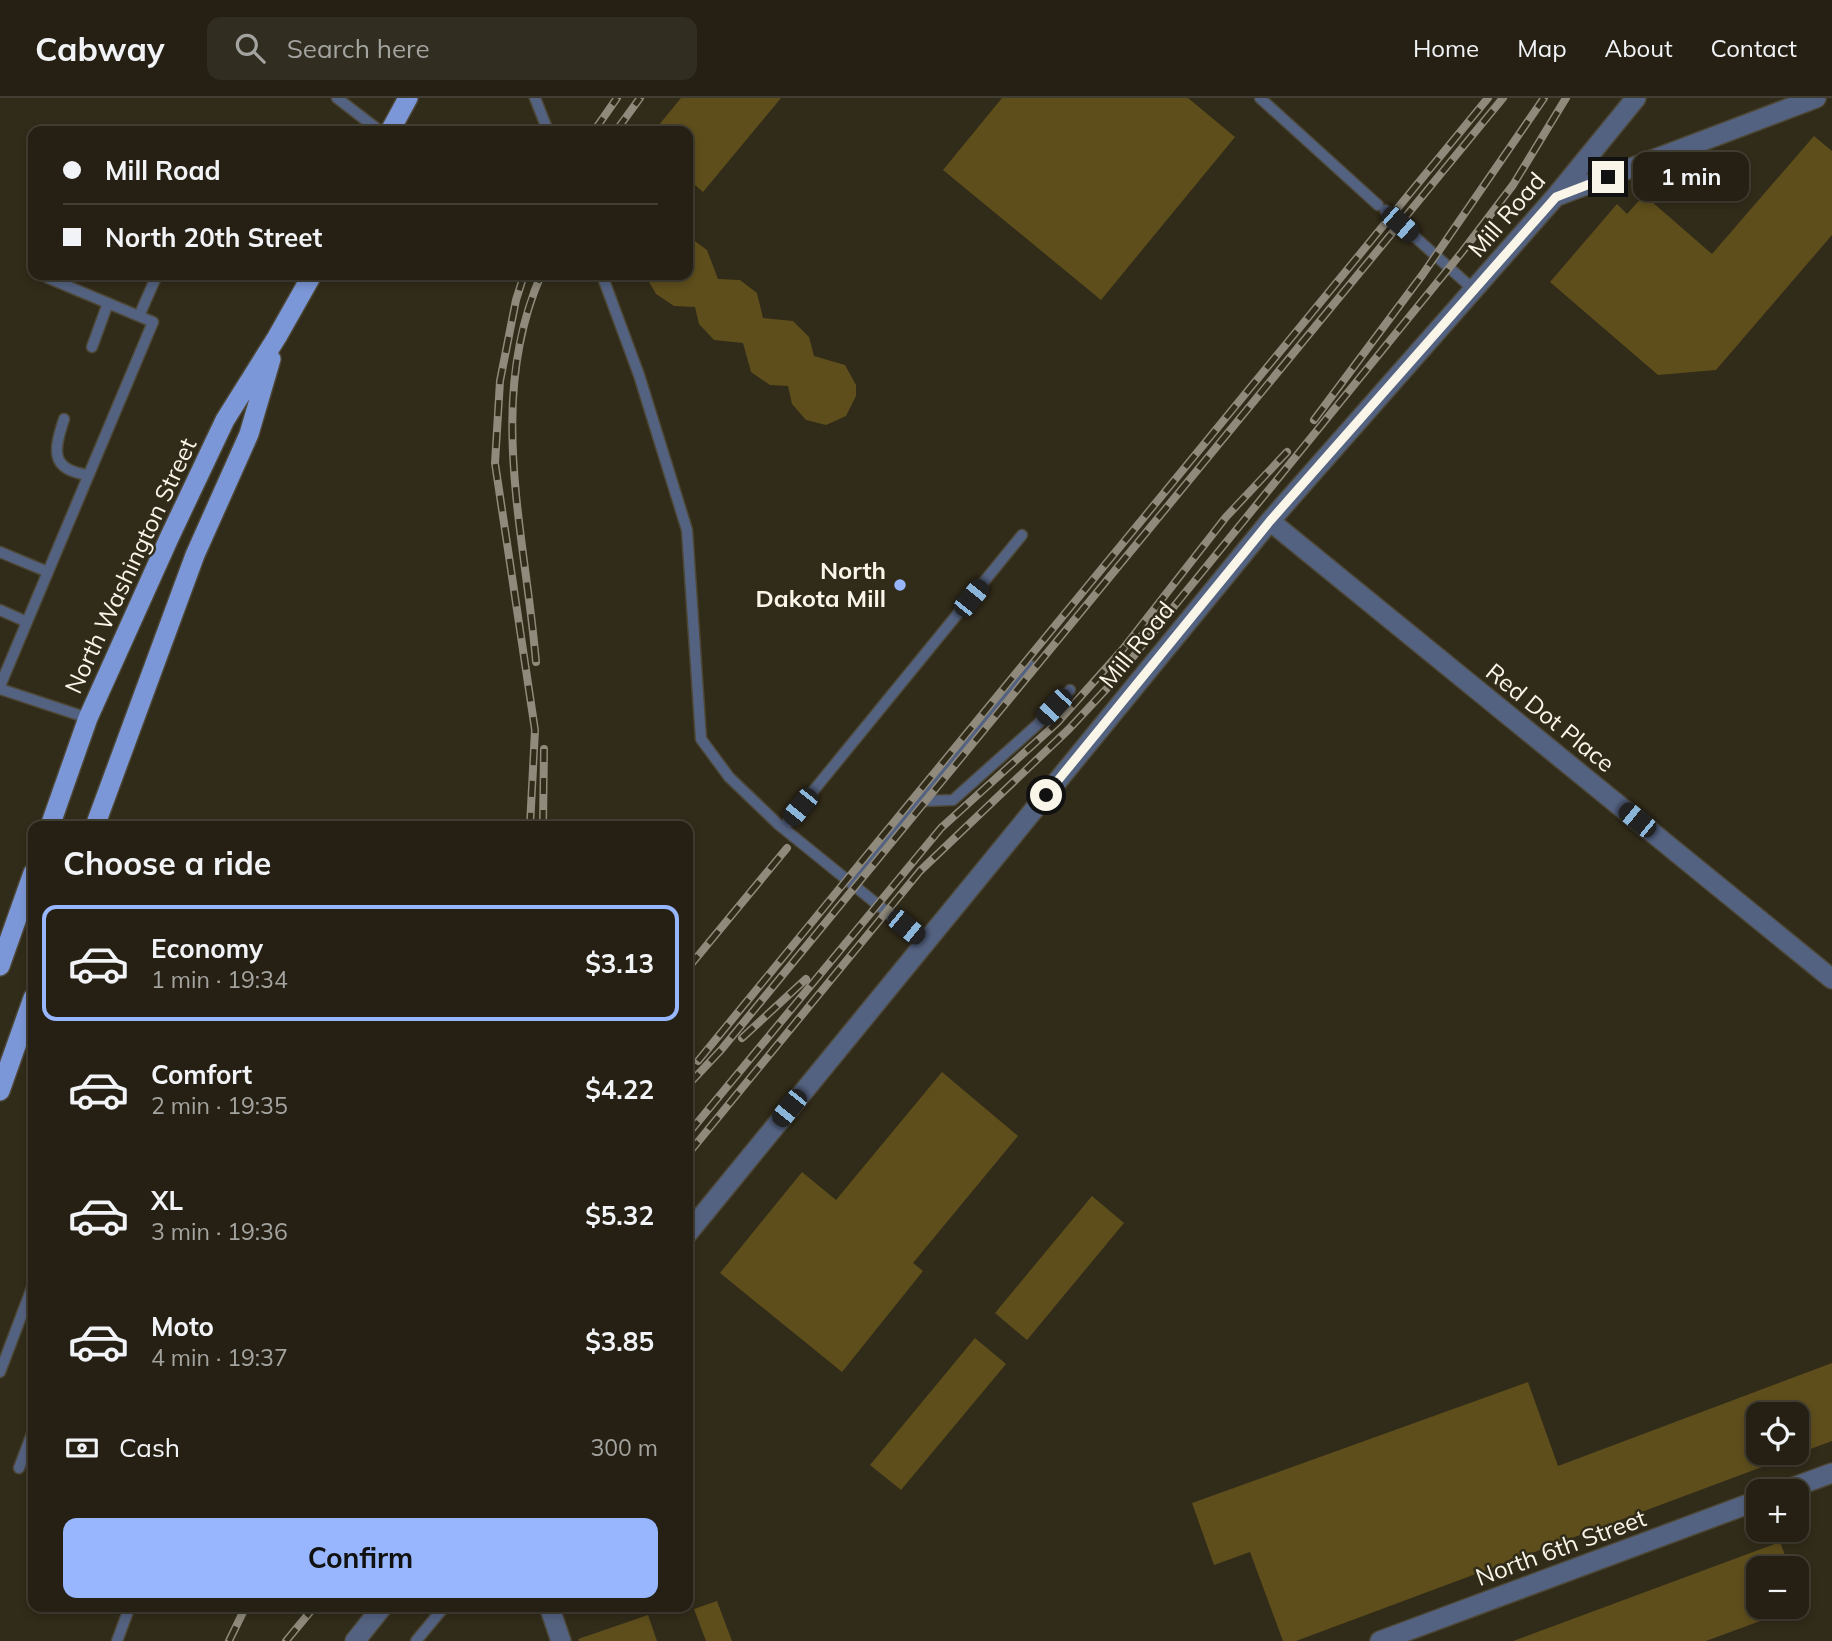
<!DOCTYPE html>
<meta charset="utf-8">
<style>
body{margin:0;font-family:Mulish,sans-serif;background:#312d21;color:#f1f3f6;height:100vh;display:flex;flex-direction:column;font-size:26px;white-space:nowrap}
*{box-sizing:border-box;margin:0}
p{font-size:23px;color:#a3a3a0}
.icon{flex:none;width:38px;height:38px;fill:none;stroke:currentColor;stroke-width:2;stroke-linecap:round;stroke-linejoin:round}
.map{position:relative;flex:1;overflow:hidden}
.panel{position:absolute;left:28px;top:723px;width:665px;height:791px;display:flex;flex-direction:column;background:#252013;border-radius:14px;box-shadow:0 4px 10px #0003,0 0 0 2px #423e33}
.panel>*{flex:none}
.top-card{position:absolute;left:28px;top:28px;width:665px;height:154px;border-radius:14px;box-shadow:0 4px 10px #0003,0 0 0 2px #423e33;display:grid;align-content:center;height:154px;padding:0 35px;background:#252013}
.tools{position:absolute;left:1746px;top:1304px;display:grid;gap:14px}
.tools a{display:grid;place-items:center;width:63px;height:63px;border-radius:14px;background:#252013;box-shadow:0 4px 10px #0003,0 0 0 2px #423e33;font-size:35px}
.end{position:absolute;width:32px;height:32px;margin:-16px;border:9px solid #f9f5e9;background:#111;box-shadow:0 0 0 4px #111}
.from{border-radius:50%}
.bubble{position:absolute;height:49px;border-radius:14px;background:#252013;box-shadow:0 4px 10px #0003,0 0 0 2px #423e33;font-size:23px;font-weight:700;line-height:49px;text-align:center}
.car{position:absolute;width:21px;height:42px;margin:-21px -10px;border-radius:9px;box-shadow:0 0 5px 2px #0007;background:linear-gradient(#222 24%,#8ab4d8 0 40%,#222 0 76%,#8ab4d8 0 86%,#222 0)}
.top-card b{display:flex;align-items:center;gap:24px;height:66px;font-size:26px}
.top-card b+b{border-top:2px solid #423e33}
.top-card i{width:18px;height:18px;background:#f1f3f6}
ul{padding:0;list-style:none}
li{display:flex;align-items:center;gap:21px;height:116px;margin:0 14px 10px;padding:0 21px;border:4px solid transparent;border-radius:14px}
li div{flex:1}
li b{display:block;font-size:26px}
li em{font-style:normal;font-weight:700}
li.current{border-color:#97b6fd}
li>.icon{width:63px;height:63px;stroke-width:1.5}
h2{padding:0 35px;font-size:32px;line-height:84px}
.pay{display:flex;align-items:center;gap:18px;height:77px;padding:0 35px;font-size:26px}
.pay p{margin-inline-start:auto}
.action{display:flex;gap:14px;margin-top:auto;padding:14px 35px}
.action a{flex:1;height:80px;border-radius:14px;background:#97b6fd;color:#111;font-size:28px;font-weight:700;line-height:80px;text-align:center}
header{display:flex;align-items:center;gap:42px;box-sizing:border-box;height:98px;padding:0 35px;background:#252013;border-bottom:2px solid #423e33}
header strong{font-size:33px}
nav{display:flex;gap:38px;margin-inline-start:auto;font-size:24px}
.search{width:490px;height:63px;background:#312d21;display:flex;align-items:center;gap:18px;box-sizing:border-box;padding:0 24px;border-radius:14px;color:#a3a3a0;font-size:26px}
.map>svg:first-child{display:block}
.building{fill:#5e4e1c}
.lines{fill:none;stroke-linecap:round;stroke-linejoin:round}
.service-casing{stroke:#4d4736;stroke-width:13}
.minor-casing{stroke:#4d4736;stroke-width:22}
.primary-casing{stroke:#4d4736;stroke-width:22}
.service{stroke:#546281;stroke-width:10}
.minor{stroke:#546281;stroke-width:19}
.primary{stroke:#7c97d7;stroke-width:19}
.rail-casing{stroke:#8f8a7b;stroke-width:8}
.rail{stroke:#312b19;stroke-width:5;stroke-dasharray:16;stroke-linecap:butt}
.route{stroke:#f9f5e9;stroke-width:9}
.poi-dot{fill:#97b6fd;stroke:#312b19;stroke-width:2.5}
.labels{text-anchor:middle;stroke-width:5;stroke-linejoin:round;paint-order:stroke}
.street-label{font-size:24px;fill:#f9f5e9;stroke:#312b19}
.poi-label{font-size:24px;font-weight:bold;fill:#f9f5e9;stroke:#312b19;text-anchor:end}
</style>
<header>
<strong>Cabway</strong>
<div class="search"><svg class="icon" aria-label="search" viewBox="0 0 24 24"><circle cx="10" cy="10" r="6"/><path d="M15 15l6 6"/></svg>Search here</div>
<nav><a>Home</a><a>Map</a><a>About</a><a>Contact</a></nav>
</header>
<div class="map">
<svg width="1832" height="1543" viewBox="0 0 1832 1543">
<rect width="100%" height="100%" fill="#312b19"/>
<path class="building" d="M681,0H781L703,94L688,81V33H654Z
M1002,0H1188L1235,39L1101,202L943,72Z
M1814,38L1832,53V137L1716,272L1658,277L1550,184L1617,106L1627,116L1644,97L1712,156Z
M688,138L707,152L718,181L740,182L757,195L763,220L793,223L809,239L814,258L845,267L856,287V298L846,318L826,327L806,322L792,306L788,288L770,287L751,274L743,245L714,242L699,226L695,209L674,208L656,196L645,177H688Z
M942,974L1018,1038L913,1165L923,1173L842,1274L720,1175L802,1074L836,1102Z
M1092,1098L1124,1125L1027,1242L995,1215Z
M975,1240L1006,1266L901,1392L870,1367Z
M1832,1265V1343L1797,1356V1316H1759V1354L1797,1356L1296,1543H1283L1250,1454L1214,1467L1192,1405L1528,1284L1558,1368Z
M1780,1444L1790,1470H1759V1508L1796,1510L1706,1543H1513Z
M717,1503L732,1543H706L694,1511Z
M648,1517L657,1543H579L578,1541Z"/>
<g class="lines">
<defs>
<path id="service" d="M337,0L380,33
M535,0L548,33
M1260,0L1378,107
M1385,112L1474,192
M602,177L639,277L687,432L701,641L729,679L778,726L925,845
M139,218L157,177
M92,249L108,205
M64,321C54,352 49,372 89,377
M0,454L48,474
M0,512L27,524
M0,588L153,224L48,180
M0,591L88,620
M921,703L953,702L1038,626L1070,592
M783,730L1022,437
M853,786L1031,568
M0,1274L33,1187
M19,1370L33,1333
M117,1543L130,1508
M416,1543L445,1508"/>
<path id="minor" d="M1557,98L1816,0
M1270,423L1832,881
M688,1135L1270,423L1556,98L1636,0
M1783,1393L1832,1375
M549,1508L561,1543
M355,1543L383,1508
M1380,1543L1759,1402"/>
<path id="primary" d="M390,33L408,0
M50,728L88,620L170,438L225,322L277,239L312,177
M95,728L195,457L249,336L271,261
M0,868L33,775
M0,993L33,900"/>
</defs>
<use href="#service" class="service-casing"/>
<use href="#minor" class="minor-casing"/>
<use href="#primary" class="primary-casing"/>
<use href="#service" class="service"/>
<use href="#minor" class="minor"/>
<use href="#primary" class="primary"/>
<defs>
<path id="rail" d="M594,33L617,0
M616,33L640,0
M524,177L516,202L500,283L495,365L535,632L530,728
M1314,322L1423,176L1544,0
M536,564C525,434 486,303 541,177
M543,728L544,651
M688,870L787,750
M742,940L806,881
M698,963L1488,0
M688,987L721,952L1503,0
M688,1036L941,730L1057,625L1123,551L1226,419L1287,354
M688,1056L920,773L1069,631L1111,586L1462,154L1513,87L1566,0
M229,1543L246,1508
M286,1543L315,1508"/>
</defs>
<use href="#rail" class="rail-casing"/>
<use href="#rail" class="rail"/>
</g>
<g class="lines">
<path class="route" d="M1046,697L1270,423L1556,99L1608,79"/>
</g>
<circle class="poi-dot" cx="900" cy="487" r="7"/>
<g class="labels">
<g class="street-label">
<text transform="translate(1507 117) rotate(-49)" y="8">Mill Road</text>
<text transform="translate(131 468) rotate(-65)" y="8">North Washington Street</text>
<text transform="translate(1137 547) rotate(-51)" y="8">Mill Road</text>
<text transform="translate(1550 620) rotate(39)" y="8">Red Dot Place</text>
<text transform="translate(1561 1450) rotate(-20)" y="8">North 6th Street</text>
</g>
<g class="poi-label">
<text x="886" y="481">North<tspan x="886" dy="28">Dakota Mill</tspan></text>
</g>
</g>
</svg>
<div class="tools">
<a><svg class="icon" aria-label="locate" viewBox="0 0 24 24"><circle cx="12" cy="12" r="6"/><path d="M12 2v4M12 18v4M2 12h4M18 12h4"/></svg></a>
<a>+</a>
<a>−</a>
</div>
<i class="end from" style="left:1046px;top:697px"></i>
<i class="end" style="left:1608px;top:79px"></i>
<div class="bubble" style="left:1633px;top:54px;width:116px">1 min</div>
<i class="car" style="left:1400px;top:126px;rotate:131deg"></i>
<i class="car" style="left:971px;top:500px;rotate:39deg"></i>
<i class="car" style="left:1054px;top:609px;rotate:223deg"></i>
<i class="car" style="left:800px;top:709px;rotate:219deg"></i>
<i class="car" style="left:1637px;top:722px;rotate:309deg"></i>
<i class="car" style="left:906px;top:829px;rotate:129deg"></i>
<i class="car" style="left:789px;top:1010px;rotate:219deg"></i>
<div class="top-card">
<b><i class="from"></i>Mill Road</b>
<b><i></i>North 20th Street</b>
</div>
<section class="panel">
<h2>Choose a ride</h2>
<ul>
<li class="current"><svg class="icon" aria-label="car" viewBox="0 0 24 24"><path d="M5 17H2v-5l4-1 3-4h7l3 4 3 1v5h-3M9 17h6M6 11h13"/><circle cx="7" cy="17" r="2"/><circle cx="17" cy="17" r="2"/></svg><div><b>Economy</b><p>1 min · 19:34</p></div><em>$3.13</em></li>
<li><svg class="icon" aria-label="car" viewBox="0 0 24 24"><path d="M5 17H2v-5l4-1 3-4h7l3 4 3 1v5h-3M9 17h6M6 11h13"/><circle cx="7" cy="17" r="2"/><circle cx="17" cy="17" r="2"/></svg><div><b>Comfort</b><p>2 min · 19:35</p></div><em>$4.22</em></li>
<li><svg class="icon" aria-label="car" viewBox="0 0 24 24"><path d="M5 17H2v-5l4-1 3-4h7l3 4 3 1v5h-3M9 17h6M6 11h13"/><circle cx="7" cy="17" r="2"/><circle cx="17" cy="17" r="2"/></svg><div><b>XL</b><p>3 min · 19:36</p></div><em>$5.32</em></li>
<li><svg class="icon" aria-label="car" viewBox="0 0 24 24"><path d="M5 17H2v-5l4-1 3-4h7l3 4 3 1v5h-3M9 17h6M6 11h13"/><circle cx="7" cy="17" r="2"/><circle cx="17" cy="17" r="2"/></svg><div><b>Moto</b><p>4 min · 19:37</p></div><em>$3.85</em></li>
</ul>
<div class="pay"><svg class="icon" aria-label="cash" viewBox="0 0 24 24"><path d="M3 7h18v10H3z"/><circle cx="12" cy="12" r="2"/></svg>Cash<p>300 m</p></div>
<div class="action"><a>Confirm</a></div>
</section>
</div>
